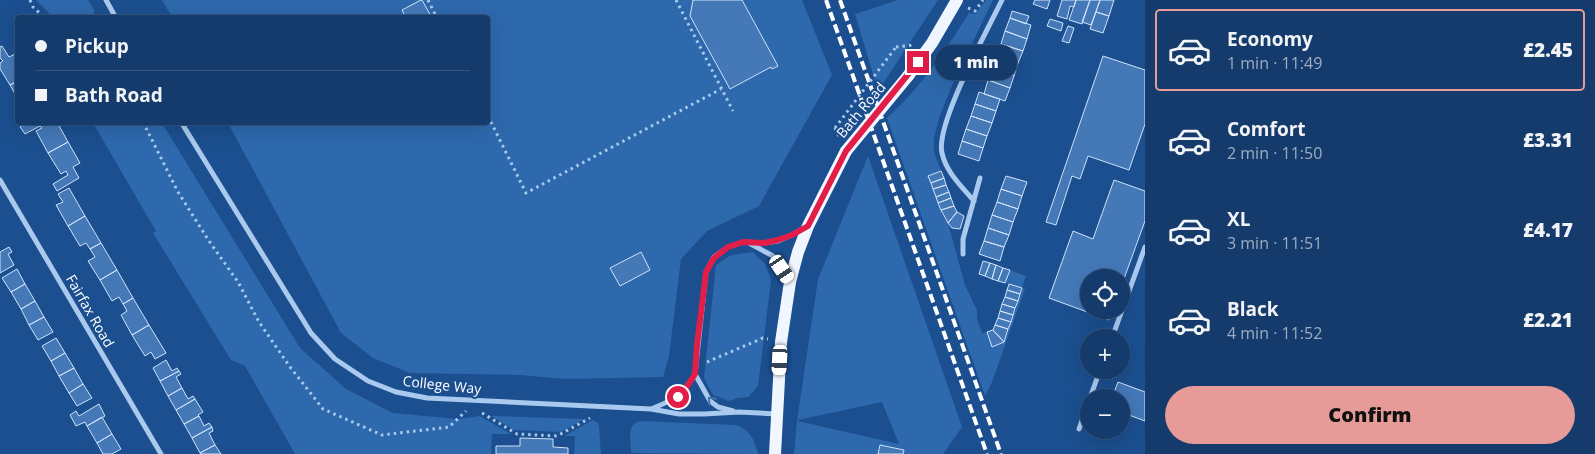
<!DOCTYPE html>
<meta charset="utf-8">
<style>
body{margin:0;font-family:"Open Sans",sans-serif;background:#214673;color:#f1f3f6;height:100vh;display:flex;flex-direction:column;font-size:19px;white-space:nowrap}
*{box-sizing:border-box;margin:0}
p{font-size:16px;color:#9dadc1}
.icon{flex:none;width:28px;height:28px;fill:none;stroke:currentColor;stroke-width:2;stroke-linecap:round;stroke-linejoin:round}
.map{position:relative;flex:1;overflow:hidden}
.sheet{display:flex;flex-direction:column;background:#143b6b;width:450px}
.sheet>*{flex:none}
.guide{position:absolute;left:15px;top:15px;width:475px;height:110px;border-radius:5px;box-shadow:0 5px 20px #0002,0 0 0 1px #33557e;display:grid;align-content:center;height:110px;padding:0 20px;background:#143b6b}
.controls{position:absolute;left:1080px;top:269px;display:grid;gap:10px}
.controls a{display:grid;place-items:center;width:50px;height:50px;border-radius:50%;background:#143b6b;box-shadow:0 5px 20px #0002,0 0 0 1px #33557e;font-size:25px}
.end{position:absolute;width:22px;height:22px;margin:-11px;border:6px solid #e11d48;background:#fff;box-shadow:0 0 0 2px #fff}
.from{border-radius:50%}
.bubble{position:absolute;height:35px;border-radius:18px;background:#143b6b;box-shadow:0 5px 20px #0002,0 0 0 1px #33557e;font-size:16px;font-weight:800;line-height:35px;text-align:center}
.car{position:absolute;width:15px;height:30px;margin:-15px -8px;border-radius:6px;box-shadow:0 0 4px 1px #0007;background:linear-gradient(#fff 24%,#345 0 40%,#fff 0 76%,#345 0 86%,#fff 0)}
.guide b{display:flex;align-items:center;gap:18px;height:48px;font-size:19px}
.guide b+b{border-top:1px solid #33557e}
.guide i{width:12px;height:12px;background:#f1f3f6}
ul{padding:9px 0 0;list-style:none}
li{display:flex;align-items:center;gap:15px;height:82px;margin:0 10px 8px;padding:0 10px;border:2px solid transparent;border-radius:5px}
li div{flex:1}
li b{display:block;font-size:19px}
li em{font-style:normal;font-weight:800}
li.current{border-color:#e69b98}
li>.icon{width:45px;height:45px;stroke-width:1.5}
.cta{display:flex;gap:10px;margin-top:auto;padding:10px 20px}
.cta a{flex:1;height:58px;border-radius:30px;background:#e69b98;color:#111;font-size:20px;font-weight:800;line-height:58px;text-align:center}
main{display:flex;flex:1;min-height:0}
.map>svg:first-child{display:block}
.green{fill:#2e69ad;fill-rule:evenodd}
.building{fill:#4478b7;stroke:#cfe3fa}
.lines{fill:none;stroke-linecap:round;stroke-linejoin:round}
.path{stroke:#a9c9ee;stroke-width:3;stroke-dasharray:2.5 4;stroke-linecap:butt}
.minor{stroke:#a9c9ee;stroke-width:5}
.primary{stroke:#f0f6ff;stroke-width:12}
.rail{stroke:#fff;stroke-width:4;stroke-dasharray:9 4;stroke-linecap:butt}
.path-bridge{stroke:#a9c9ee;stroke-width:3;stroke-dasharray:2.5 4;stroke-linecap:butt}
.primary-bridge{stroke:#f0f6ff;stroke-width:12}
.oneway{stroke:#4674ac}
.route{stroke:#e11d48;stroke-width:6}
.labels{text-anchor:middle;stroke-width:4.5;stroke-linejoin:round;paint-order:stroke}
.street-label{font-size:14px;fill:#fff;stroke:#1b4f8f}
</style>
<main>
<div class="map">
<svg width="1145" height="454" viewBox="0 0 1145 454">
<rect width="100%" height="100%" fill="#1b4f8f"/>
<path class="green" d="M36,0H88L94,10V17H53Z
M162,0H802L832,75L759,206L707,231L681,259L669,356L663,377L565,379L520,375L410,373L373,358L341,333L228,123L488,122V18L172,17Z
M898,0H938L878,91L855,14Z
M986,0H993L953,83L939,118L934,138V152L941,171L928,176L944,218L948,223L965,285L977,310V319L982,333L987,332L992,346L1004,342L1022,289L1005,283L1010,270L1026,276L1022,288L1025,289L992,382L985,396L887,118C923,85 943,54 969,13L975,14Z
M93,123H162L300,348L346,389L393,413L458,419L480,416L511,434H492L491,454H295L245,366L231,360L153,233L156,231Z
M868,156L962,427L943,454H794L797,421L818,279ZM882,402L899,444L798,421V420Z
M753,252L765,264L771,280L758,386L748,397L737,398L729,401L713,395L704,378L716,265L731,255Z
M491,416L584,419L561,432L514,430Z
M593,420L598,423L599,426L601,454H574L575,436H564Z
M640,421L736,425C750,430 755,440 758,454L631,453C631,442 626,424 640,421Z"/>
<path class="building" d="M421,0H422L432,18H406L402,10Z
M693,0H742L778,66L772,69L771,67L730,89L690,16Z
M1035,0H1050L1047,9L1033,4Z
M1062,0H1076L1074,7L1070,6L1067,19L1057,16Z
M1076,0H1090L1082,24L1069,20Z
M1090,0H1100L1091,25L1082,22Z
M1100,0H1114L1109,16L1096,12Z
M1012,11L1029,16L1026,24L1010,18Z
M1096,12L1109,16L1103,33L1090,29Z
M1010,18L1031,25L1027,39L1005,31Z
M1050,19L1063,23L1061,31L1047,26Z
M1068,26L1074,28L1069,43L1062,41Z
M1005,31L1027,39L1023,51L1001,44Z
M1001,44L1023,51L1018,63L997,56Z
M2,46L9,57L17,53L18,54V81L10,85L0,69V63L3,61L0,58V47Z
M997,56L1018,63L1014,76L993,68Z
M1103,56L1145,70V124L1129,170L1088,156L1080,179L1072,176L1056,225L1046,222Z
M993,68L1014,76L1010,88L988,80Z
M988,80L1010,88L1005,101L984,94Z
M18,81V99L10,85Z
M979,92L1000,99L996,111L975,104Z
M975,104L996,111L992,123L971,116Z
M971,116L992,123L987,136L966,129Z
M27,122H47L48,125L51,122H57L68,142L48,153L36,131L42,128L40,126L25,134L20,127Z
M966,129L987,136L983,148L962,141Z
M962,141L983,148L979,161L958,154Z
M68,142L80,163L73,167L79,178L57,191L53,184L68,175L66,171L61,174L48,153Z
M941,171L944,178L931,183L928,176Z
M1006,176L1027,182L1022,196L1001,189Z
M944,178L946,185L933,189L931,183Z
M1114,180L1145,191V221L1121,287V278H1089V310H1113L1109,320L1049,298L1073,231L1093,239Z
M946,185L949,192L936,197L933,189Z
M69,188L85,216L68,226L56,205L63,202L58,194Z
M1001,189L1022,196L1018,209L997,202Z
M949,192L951,198L938,203L936,197Z
M951,198L954,206L941,210L938,203Z
M997,202L1018,209L1013,222L992,215Z
M954,206L957,212L948,223L941,210Z
M957,212L964,216L960,229L952,228L948,223Z
M992,215L1013,222L1009,235L988,228Z
M85,216L101,243L90,249L86,243L80,246L68,226Z
M988,228L1009,235L1004,247L984,241Z
M984,241L1004,247L1000,261L979,254Z
M101,243L117,270L100,280L88,261L95,257L90,249Z
M9,247L12,252L8,254L14,265L0,273V252Z
M641,252L650,270L620,286L610,268Z
M983,261L990,263L985,276L979,274Z
M990,263L996,265L992,279L985,276Z
M996,265L1003,268L998,281L992,279Z
M1003,268L1010,270L1005,283L998,281Z
M17,269L25,284L11,292L2,278Z
M117,270L133,298L123,304L119,297L112,301L100,280Z
M25,284L35,301L21,309L11,292Z
M1009,284L1022,288L1020,294L1007,290Z
M1007,290L1020,294L1018,301L1005,297Z
M1005,297L1018,301L1015,308L1002,304Z
M133,298L149,325L132,335L121,315L127,311L123,304Z
M35,301L44,317L29,325L21,309Z
M1002,304L1015,308L1013,315L1000,311Z
M1000,311L1013,315L1011,322L998,318Z
M44,317L53,332L38,340L29,325Z
M998,318L1011,322L1008,329L995,325Z
M149,325L166,353L155,359L151,352L145,356L132,335Z
M995,325L1008,329L1004,342L993,330Z
M993,330L1004,342L992,347L987,332Z
M56,338L65,353L51,361L42,346Z
M65,353L74,368L59,376L51,361Z
M166,360L172,371L177,368L179,371L160,381L153,368Z
M74,368L83,384L69,393L59,376Z
M179,371L181,374L176,377L182,388L168,396L160,381Z
M1118,382L1145,392V421L1121,412V398H1112Z
M83,384L92,398L77,406L69,393Z
M182,388L188,399L193,396L195,399L176,410L168,396Z
M195,399L203,412L198,415L199,416L184,424L176,410Z
M99,404L105,416L87,426L85,422L76,426L70,415L76,411L79,416Z
M199,416L204,426L209,423L212,427L192,438L184,424Z
M102,417L112,434L97,443L87,426Z
M212,427L213,431L209,433L215,445L200,453L192,438Z
M112,434L121,449L112,454H103L97,443Z
M520,438L553,439V447L568,448V454H496V446H520Z
M215,445L221,454H201L200,453Z
M880,445L904,450L903,454H878Z"/>
<g class="lines">
<path class="path" d="M30,0L33,7L45,18
M428,0L437,18
M676,0L733,111
M968,8L975,11L983,0
M896,47L913,45
M488,116L526,193L721,89
M143,122L178,192L209,241L238,282L259,322L290,367L323,409L382,435L449,427L466,411
M835,128L839,137
M707,362L763,338L768,339
M482,413L517,434L557,436L590,418"/>
<path class="minor" d="M106,0L116,18
M181,122L311,333L335,359L368,381L396,392L427,398L651,409L679,414H704L739,412L776,414
M0,180L161,454
M974,201C962,187 946,172 942,153C935,125 988,29 1002,0
M749,243L773,256L789,281
M963,254V239L980,178
M1112,338L1145,247
M695,374L710,401L718,407L733,411
M1090,398L1100,370
M651,409C676,399 681,397 695,374L706,272L714,257L728,247L743,242L764,243L778,241L792,235L804,228
M1079,429L1089,401"/>
<path class="primary" d="M908,76L932,43L957,0
M775,454L781,342L790,282L798,252L808,226L846,151"/>
<path class="rail" d="M826,0L987,454
M840,0L1001,454"/>
<path class="path-bridge" d="M835,128L896,47"/>
<path class="primary-bridge" d="M846,151L908,76"/>
</g>
<defs><path id="oneway-chevron" d="M-2-3.5L2.5 0L-2 3.5" fill="none" stroke-width="1.6" stroke-linecap="round" stroke-linejoin="round" transform="scale(1.25)"/></defs>
<use class="oneway" href="#oneway-chevron" transform="translate(711 400) rotate(-133)"/>
<g class="lines">
<path class="route" d="M678,397L686,388L695,374L697,345L706,272L714,258L728,247L743,242L764,243L778,240L792,235L808,226L846,151L918,62"/>
</g>
<g class="labels">
<g class="street-label">
<text transform="translate(861 110) rotate(-50)" y="5">Bath Road</text>
<text transform="translate(90 311) rotate(60)" y="5">Fairfax Road</text>
<text transform="translate(442 385) rotate(6)" y="5">College Way</text>
</g>
</g>
</svg>
<div class="controls">
<a><svg class="icon" aria-label="locate" viewBox="0 0 24 24"><circle cx="12" cy="12" r="6"/><path d="M12 2v4M12 18v4M2 12h4M18 12h4"/></svg></a>
<a>+</a>
<a>−</a>
</div>
<i class="end from" style="left:678px;top:397px"></i>
<i class="end" style="left:918px;top:62px"></i>
<div class="bubble" style="left:935px;top:45px;width:82px">1 min</div>
<i class="car" style="left:782px;top:269px;rotate:146deg"></i>
<i class="car" style="left:780px;top:360px;rotate:183deg"></i>
<div class="guide">
<b><i class="from"></i>Pickup</b>
<b><i></i>Bath Road</b>
</div>
</div>
<section class="sheet">
<ul>
<li class="current"><svg class="icon" aria-label="car" viewBox="0 0 24 24"><path d="M5 17H2v-5l4-1 3-4h7l3 4 3 1v5h-3M9 17h6M6 11h13"/><circle cx="7" cy="17" r="2"/><circle cx="17" cy="17" r="2"/></svg><div><b>Economy</b><p>1 min · 11:49</p></div><em>£2.45</em></li>
<li><svg class="icon" aria-label="car" viewBox="0 0 24 24"><path d="M5 17H2v-5l4-1 3-4h7l3 4 3 1v5h-3M9 17h6M6 11h13"/><circle cx="7" cy="17" r="2"/><circle cx="17" cy="17" r="2"/></svg><div><b>Comfort</b><p>2 min · 11:50</p></div><em>£3.31</em></li>
<li><svg class="icon" aria-label="car" viewBox="0 0 24 24"><path d="M5 17H2v-5l4-1 3-4h7l3 4 3 1v5h-3M9 17h6M6 11h13"/><circle cx="7" cy="17" r="2"/><circle cx="17" cy="17" r="2"/></svg><div><b>XL</b><p>3 min · 11:51</p></div><em>£4.17</em></li>
<li><svg class="icon" aria-label="car" viewBox="0 0 24 24"><path d="M5 17H2v-5l4-1 3-4h7l3 4 3 1v5h-3M9 17h6M6 11h13"/><circle cx="7" cy="17" r="2"/><circle cx="17" cy="17" r="2"/></svg><div><b>Black</b><p>4 min · 11:52</p></div><em>£2.21</em></li>
</ul>
<div class="cta"><a>Confirm</a></div>
</section>
</main>
